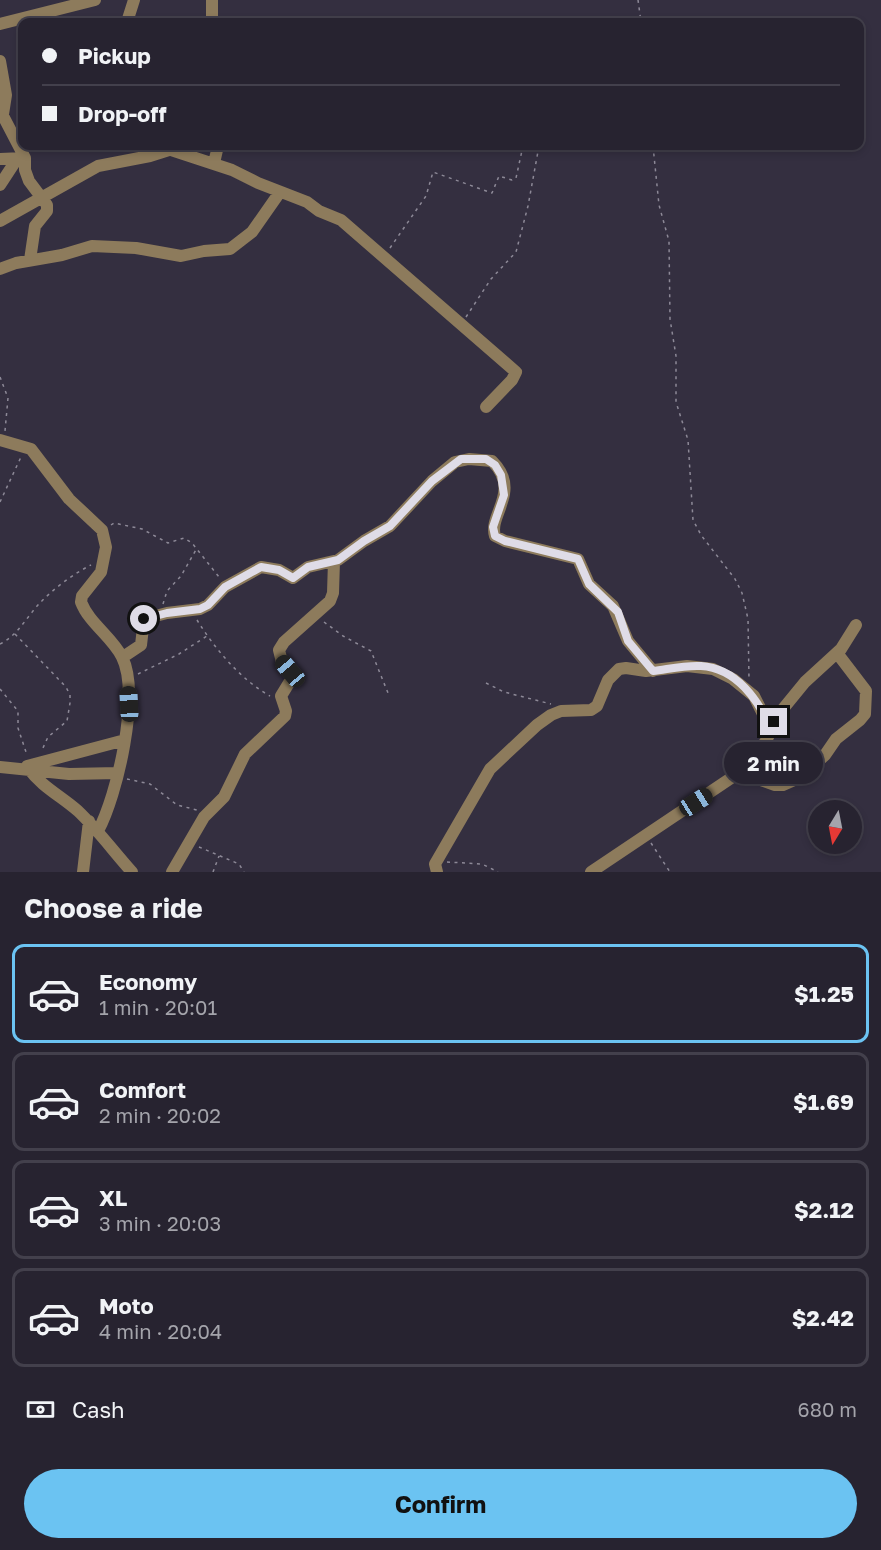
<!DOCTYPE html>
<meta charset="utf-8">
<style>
body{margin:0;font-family:"Golos Text",sans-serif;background:#2f2b38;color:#f1f3f6;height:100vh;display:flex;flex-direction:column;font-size:22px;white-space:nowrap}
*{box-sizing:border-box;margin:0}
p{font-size:20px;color:#a4a4ab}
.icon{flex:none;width:33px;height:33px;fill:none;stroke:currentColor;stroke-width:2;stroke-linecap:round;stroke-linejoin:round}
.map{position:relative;height:872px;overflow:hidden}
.sheet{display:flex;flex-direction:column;background:#272330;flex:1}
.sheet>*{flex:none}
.guide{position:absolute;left:18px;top:18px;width:846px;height:132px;border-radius:12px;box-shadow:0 3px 9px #0003,0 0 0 2px #43404c;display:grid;align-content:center;height:132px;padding:0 24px;background:#272330}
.needle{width:39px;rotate:190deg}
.controls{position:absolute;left:808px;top:800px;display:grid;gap:12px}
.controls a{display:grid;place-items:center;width:54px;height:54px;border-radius:50%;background:#272330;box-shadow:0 3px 9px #0003,0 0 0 2px #43404c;font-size:30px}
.end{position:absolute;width:27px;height:27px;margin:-14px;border:8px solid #dfdce7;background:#111;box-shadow:0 0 0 3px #111}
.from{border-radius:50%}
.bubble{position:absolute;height:42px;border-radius:21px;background:#272330;box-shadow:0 3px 9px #0003,0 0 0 2px #43404c;font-size:20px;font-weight:700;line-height:42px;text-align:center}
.car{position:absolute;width:18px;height:36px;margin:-18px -9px;border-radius:8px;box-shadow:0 0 4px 2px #0007;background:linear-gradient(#222 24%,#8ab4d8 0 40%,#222 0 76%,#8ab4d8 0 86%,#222 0)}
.guide b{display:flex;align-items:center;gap:21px;height:57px;font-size:22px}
.guide b+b{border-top:2px solid #43404c}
.guide i{width:15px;height:15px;background:#f1f3f6}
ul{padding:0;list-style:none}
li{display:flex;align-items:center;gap:18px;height:99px;margin:0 12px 9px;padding:0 12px;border:3px solid #43404c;border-radius:12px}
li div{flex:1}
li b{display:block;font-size:22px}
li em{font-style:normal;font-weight:700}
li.current{border-color:#6bc3f2}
li>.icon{width:54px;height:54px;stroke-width:1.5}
h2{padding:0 24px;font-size:27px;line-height:72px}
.pay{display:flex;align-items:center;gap:15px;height:66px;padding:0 24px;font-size:22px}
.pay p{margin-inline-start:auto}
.action{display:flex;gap:12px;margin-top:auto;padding:12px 24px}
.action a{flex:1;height:69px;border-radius:36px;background:#6bc3f2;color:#111;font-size:24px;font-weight:700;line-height:69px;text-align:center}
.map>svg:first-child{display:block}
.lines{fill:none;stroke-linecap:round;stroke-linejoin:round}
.path{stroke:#8d8997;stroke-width:1.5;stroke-dasharray:3 4.5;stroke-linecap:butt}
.minor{stroke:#8d7b5c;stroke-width:12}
.route{stroke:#dfdce7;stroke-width:8}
</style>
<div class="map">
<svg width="881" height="872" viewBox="0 0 881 872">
<rect width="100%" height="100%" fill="#342f40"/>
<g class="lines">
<path class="path" d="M638,0L641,22
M653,146L659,205L669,241L670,319L676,356V402L688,440L693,520L701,535L735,579L742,593L748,619L749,679
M390,248L426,196L433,172L492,193L499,176L512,180L516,178L523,146
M466,317L491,279L516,252L528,206L539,146
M0,377L8,398L5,431
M0,502L21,457
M111,525L114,523L142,529L168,543L184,538L192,543L219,577
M163,604L167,591L181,576L197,548
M197,620C215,649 240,679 270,696
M324,622L343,636L371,651L388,693
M15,634L66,687L70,695V703L67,721L48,737L42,750
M0,644C17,636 26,618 39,604C53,589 73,574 91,565
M138,674L179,654L207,636
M486,683L504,692L551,704
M0,689L18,711V728L27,755
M127,779L150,784L177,805L197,810
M651,843L670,872
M199,847L239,864L244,872
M447,862L482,864L498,872
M213,872L219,856"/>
<path class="minor" d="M212,0V22
M127,22L134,0
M0,24L95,0
M0,61L6,95L3,114
M0,110L25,158V170L29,181L47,205V211L35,226L30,260
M159,146L232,170L258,183L307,202L319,211L341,220L516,372L512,380L486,407
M0,159L24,158
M214,163L218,146
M0,185L17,159
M0,221L98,166L150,156L169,150
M0,269L16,263L62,255L92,246L136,248L181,256L204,251L230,249L252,232L280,192
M0,440L31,449L69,499L102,530L106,547L101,572L82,596L81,602C89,623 112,637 122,657C141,694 117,796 98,831
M123,657L141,645L144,619L167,613L200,609L208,605L225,587L261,567L279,570L293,578L308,567L338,560L364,541L390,526L432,481L455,462L469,459L492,461C522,491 488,515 495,536L505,541L578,559L589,584L613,606L628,641L653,671
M27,766L125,740
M0,767L69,774L118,773
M28,768C42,787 61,796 78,811C98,830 114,852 132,872
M741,773L775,785H783L801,777L825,755L836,739L860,720L865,714L866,691L837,653
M83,872L89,821
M172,872L204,817L224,797L245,754L285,716L286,711L281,696L292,678L282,662L279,650L284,642L330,601L333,593L334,561
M437,872L435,864L490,769L537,725L551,715L561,711L591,710L597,706L608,680L619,669L626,668L646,671L687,666L713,669L733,679L754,696L771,730
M591,872L749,766L767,739L778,715L805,682L841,649L856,625"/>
</g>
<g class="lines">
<path class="route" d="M144,619L167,613L200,609L208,605L225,587L261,567L279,570L293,578L308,567L338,560L364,541L390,526L432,481L461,459H486L495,465L501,475L504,495L493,527L495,536L505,541L578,559L589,584L618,612L628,641L653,671C669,669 685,665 701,666C736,668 759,700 771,730L774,722"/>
</g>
</svg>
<div class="controls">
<a><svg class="needle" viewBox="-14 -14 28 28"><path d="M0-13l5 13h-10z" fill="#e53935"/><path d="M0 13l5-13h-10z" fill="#a4a4ab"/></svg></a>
</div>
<i class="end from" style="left:144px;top:619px"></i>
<i class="end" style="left:774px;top:722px"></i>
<div class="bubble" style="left:724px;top:742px;width:99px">2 min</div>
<i class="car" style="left:290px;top:671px;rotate:320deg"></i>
<i class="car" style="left:129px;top:704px;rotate:357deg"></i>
<i class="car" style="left:696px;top:802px;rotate:58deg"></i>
<div class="guide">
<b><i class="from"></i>Pickup</b>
<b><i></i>Drop-off</b>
</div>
</div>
<section class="sheet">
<h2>Choose a ride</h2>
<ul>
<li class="current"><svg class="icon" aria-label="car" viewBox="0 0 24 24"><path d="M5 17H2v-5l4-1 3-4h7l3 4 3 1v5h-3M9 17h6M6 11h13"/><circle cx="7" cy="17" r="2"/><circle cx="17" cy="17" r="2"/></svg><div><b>Economy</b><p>1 min · 20:01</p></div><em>$1.25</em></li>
<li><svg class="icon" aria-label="car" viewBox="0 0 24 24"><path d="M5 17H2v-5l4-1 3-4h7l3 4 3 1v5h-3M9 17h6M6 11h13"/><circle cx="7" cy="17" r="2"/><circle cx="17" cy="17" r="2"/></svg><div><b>Comfort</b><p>2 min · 20:02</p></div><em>$1.69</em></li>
<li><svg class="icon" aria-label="car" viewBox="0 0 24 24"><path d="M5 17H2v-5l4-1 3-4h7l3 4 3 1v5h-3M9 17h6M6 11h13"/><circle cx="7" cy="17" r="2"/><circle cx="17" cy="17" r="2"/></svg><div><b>XL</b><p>3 min · 20:03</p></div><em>$2.12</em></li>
<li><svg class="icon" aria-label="car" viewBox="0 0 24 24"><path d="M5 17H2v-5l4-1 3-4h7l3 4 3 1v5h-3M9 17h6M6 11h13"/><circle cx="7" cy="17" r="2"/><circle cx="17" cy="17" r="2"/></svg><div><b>Moto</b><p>4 min · 20:04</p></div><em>$2.42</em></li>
</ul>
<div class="pay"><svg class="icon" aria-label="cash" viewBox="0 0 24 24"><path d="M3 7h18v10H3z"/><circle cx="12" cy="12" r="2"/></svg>Cash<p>680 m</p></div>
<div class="action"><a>Confirm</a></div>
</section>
